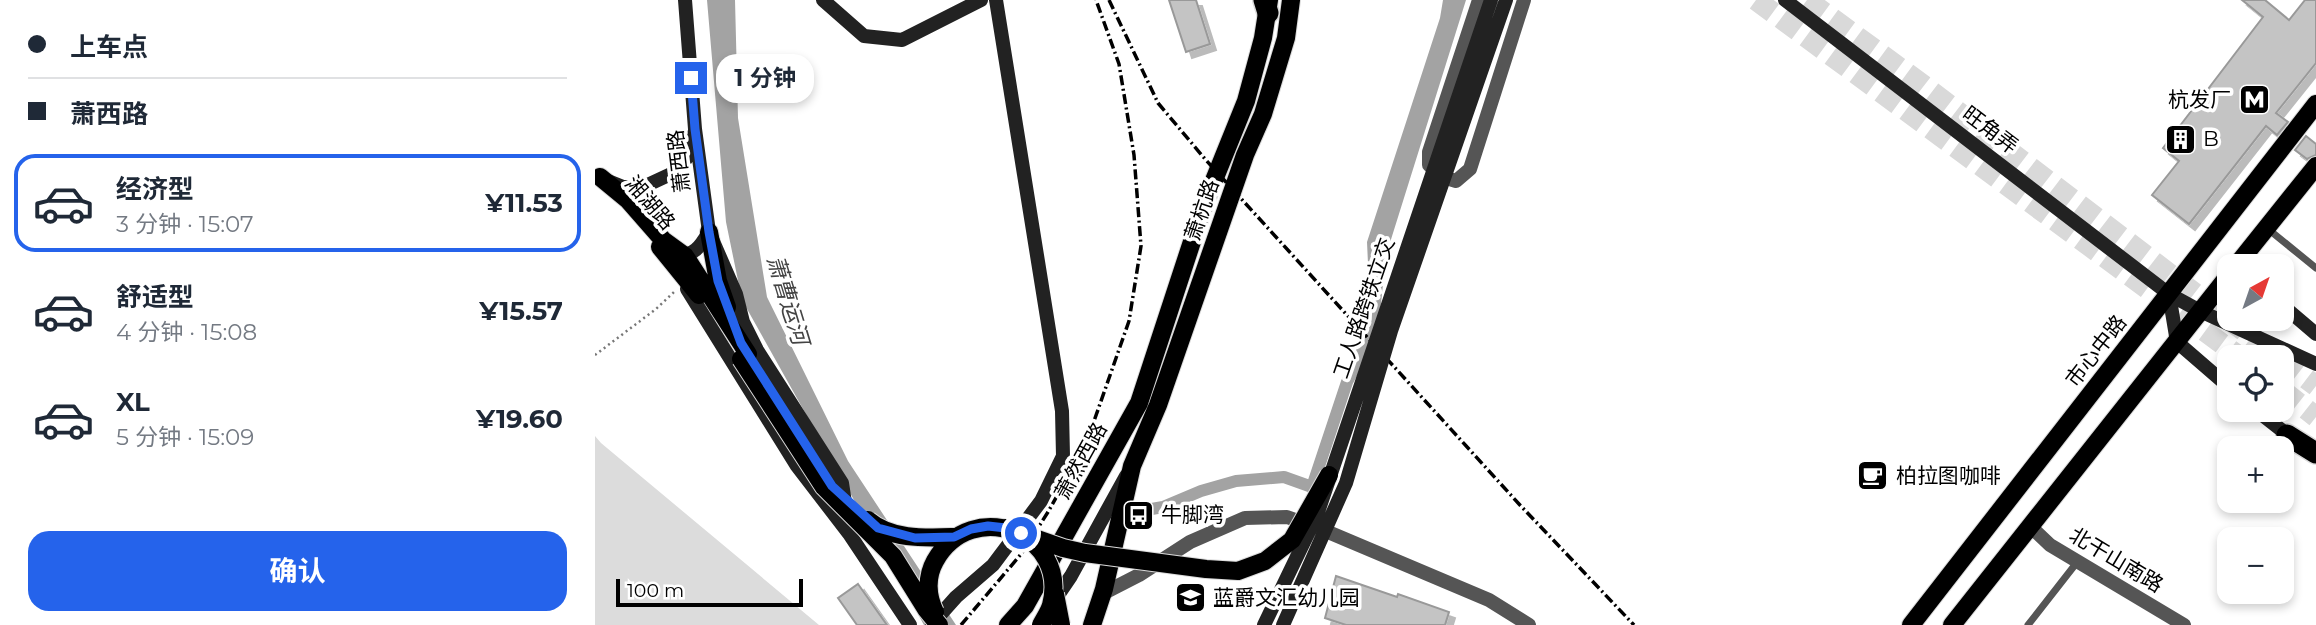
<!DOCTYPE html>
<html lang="zh">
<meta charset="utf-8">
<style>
body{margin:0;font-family:Montserrat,"Noto Sans SC",sans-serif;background:#f2f2f3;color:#1f2937;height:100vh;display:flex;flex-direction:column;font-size:26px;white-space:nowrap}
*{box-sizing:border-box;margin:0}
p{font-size:23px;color:#747a83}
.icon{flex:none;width:38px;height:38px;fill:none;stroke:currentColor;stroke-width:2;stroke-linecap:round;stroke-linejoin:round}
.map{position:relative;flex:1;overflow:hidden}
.details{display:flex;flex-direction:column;background:#fff;width:595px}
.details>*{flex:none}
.top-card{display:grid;align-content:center;height:154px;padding:0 28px;background:#fff}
.needle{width:46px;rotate:40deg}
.controls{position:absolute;left:1622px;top:254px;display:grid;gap:14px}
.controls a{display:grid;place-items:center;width:77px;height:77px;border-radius:14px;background:#fff;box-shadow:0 4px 10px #0003;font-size:35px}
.scale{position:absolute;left:21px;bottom:18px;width:187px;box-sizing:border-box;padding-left:7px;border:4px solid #000;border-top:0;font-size:19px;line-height:24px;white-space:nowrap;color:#000;-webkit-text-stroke:5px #fff;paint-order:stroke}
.end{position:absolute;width:32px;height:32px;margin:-16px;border:9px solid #2563eb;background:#fff;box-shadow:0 0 0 4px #fff}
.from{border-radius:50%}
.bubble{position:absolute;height:49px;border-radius:21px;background:#fff;box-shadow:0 4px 10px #0003;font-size:23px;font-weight:700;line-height:49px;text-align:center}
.top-card b{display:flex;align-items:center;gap:24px;height:66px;font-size:26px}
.top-card b+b{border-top:2px solid #e0e1e3}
.top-card i{width:18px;height:18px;background:#1f2937}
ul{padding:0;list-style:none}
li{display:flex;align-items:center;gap:21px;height:98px;margin:0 14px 10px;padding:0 14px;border:4px solid transparent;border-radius:21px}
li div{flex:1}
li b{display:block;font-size:26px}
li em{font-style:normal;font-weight:700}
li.active{border-color:#2563eb}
li>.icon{width:63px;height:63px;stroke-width:1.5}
.button{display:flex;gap:14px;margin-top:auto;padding:14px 28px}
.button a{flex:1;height:80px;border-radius:21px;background:#2563eb;color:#fff;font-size:28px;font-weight:700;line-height:80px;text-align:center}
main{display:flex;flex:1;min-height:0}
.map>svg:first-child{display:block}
.green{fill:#dcdcdc}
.water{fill:#a3a3a3}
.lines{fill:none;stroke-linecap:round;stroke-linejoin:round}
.canal{stroke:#a3a3a3;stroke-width:12}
.building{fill:#c4c4c4;stroke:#999;stroke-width:2;filter:url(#shadow)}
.highway-tunnel{stroke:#d9d9d9;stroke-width:21;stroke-dasharray:21 10;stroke-linecap:butt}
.primary-casing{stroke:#dbdbdb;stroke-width:20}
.highway-casing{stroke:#dbdbdb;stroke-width:24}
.path{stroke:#777;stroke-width:2.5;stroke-dasharray:2 3.5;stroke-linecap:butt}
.lane{stroke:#555;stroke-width:7}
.street{stroke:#555;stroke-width:14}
.secondary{stroke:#222;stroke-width:14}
.primary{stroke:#000;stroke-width:18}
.highway{stroke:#000;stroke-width:21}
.rail{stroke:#000;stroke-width:3.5;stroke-dasharray:10 3.5 2 3.5;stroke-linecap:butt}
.primary-bridge-casing{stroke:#dbdbdb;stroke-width:20;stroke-linecap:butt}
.secondary-bridge{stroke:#222;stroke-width:14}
.primary-bridge{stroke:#000;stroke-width:18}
.route{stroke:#2563eb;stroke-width:9}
.labels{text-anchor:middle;stroke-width:7;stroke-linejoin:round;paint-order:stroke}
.poi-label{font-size:21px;fill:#000;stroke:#fff;text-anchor:start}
.street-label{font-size:21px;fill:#000;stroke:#fff}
.water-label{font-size:23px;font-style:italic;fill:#444;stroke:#fff}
</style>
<main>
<section class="details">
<div class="top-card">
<b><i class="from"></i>上车点</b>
<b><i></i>萧西路</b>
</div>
<ul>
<li class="active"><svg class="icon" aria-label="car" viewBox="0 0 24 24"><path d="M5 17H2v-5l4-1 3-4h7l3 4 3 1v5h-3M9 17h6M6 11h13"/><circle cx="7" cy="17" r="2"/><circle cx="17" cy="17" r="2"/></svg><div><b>经济型</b><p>3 分钟 · 15:07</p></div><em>¥11.53</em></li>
<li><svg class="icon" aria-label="car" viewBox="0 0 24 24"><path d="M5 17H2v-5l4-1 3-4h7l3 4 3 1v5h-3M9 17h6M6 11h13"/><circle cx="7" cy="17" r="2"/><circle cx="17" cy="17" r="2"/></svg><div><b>舒适型</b><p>4 分钟 · 15:08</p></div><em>¥15.57</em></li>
<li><svg class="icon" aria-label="car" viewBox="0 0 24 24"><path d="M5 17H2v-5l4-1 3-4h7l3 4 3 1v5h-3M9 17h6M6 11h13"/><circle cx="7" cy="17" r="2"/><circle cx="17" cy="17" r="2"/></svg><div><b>XL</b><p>5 分钟 · 15:09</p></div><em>¥19.60</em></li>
</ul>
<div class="button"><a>确认</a></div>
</section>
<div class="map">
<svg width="1721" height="625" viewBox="0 0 1721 625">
<defs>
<filter id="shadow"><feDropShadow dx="6" dy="6" stdDeviation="0" flood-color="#0004"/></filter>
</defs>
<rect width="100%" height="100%" fill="#fff"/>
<path class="green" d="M0,436L6,443L224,625H0Z"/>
<path class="water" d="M112,0H140L143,118L172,297L253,461L361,625H329L147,300L131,222Z
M848,0H871L793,249L785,307H775L772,242L845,18Z"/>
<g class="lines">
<path class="canal" d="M551,510L568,507L606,491L641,481L689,477L717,487L752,382L764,360L779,313L781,293"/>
</g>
<path class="building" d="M574,0H601L615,44L591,52Z
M1647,0H1670L1694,20L1710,0H1721V63L1681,113L1693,122L1682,135L1671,126L1594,224L1557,195L1584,161L1568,148L1668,17Z
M1711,136L1721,144V155L1712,159L1700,150Z
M741,576L802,597L803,594L854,612L850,625H751L730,618Z
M263,584L292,625H262L243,598Z"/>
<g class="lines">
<path class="highway-tunnel" d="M1161,0L1645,357
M1212,0L1328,85L1683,357
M1687,360L1721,386
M1687,390L1721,417"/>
<defs>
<path id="primary" d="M5,177L33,200L68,240L90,256L153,354
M114,232L123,281L132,307
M65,247L104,295
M1641,266L1721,166
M413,625L430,606L544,403L609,205L651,101L668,38L674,0
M497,625L509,589L537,466L563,405L650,155L668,114L691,38L696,0
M1316,625L1721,104
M1357,625L1634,275"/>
<path id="highway" d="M669,0L673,13
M1692,435L1721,453"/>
</defs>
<use href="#primary" class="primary-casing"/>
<use href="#highway" class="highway-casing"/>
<path class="path" d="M0,355L61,309L79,292"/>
<path class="lane" d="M1673,229L1721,268
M1433,625L1483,561"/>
<path class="street" d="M884,0L834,152V165L848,177L861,181L875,169L929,0
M1435,526L1455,545L1589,625
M507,594L544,575L595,542L650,518L692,517L726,529L894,600L934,625"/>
<path class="secondary" d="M90,0L100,129L114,232L141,294L148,322L162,350L247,483L255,535
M228,0L269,36L307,40L386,0
M1190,0L1574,294L1605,311L1721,364
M13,181L28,187H48L76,174L91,159L98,135
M81,256C99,256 105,247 114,232
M92,289L202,466L255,535L315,625
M1574,294L1582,342L1634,387
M1687,305L1721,334
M1661,410L1698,439
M457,604L476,576L531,476
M337,624L361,597L398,565L446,501L468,456L467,411L401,0"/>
<use href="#primary" class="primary"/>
<use href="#highway" class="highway"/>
<path class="rail" d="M514,0L563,103L610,159L924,504L1039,625
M366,625L427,553L453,512L491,444L534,321L546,246L539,155L524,64L501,0"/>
<defs>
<path id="primary-bridge" d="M146,359L229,487L298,556L331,609L344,625
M273,520C296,540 330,538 360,537
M411,528L468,548L490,553L611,569L643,571L670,561L697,540L734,475
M460,594L466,625
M340,612C332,596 331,577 340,561C377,495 475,534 456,605C454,612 449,619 446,625"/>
</defs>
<use href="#primary-bridge" class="primary-bridge-casing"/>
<path class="secondary-bridge" d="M669,625L722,515L896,0
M688,625L751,483L796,331L911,0"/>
<use href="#primary-bridge" class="primary-bridge"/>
</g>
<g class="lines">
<path class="route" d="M96,78L100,129L114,232L123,281L146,343L237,486L283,528L320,538L359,537L376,529L393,526L411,528L426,533"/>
</g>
<defs>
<symbol id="metro-square" viewBox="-11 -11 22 22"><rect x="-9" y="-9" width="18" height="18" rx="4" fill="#000" stroke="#fff"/><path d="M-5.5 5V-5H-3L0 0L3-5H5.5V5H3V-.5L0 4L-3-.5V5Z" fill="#fff"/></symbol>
<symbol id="building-square" viewBox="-11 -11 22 22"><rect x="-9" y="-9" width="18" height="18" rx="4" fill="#000" stroke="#fff"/><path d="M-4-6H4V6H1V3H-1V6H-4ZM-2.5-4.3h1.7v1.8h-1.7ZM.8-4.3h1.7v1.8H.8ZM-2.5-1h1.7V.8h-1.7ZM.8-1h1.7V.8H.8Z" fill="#fff"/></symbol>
<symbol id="cafe-square" viewBox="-11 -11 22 22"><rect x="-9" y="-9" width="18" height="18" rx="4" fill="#000" stroke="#fff"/><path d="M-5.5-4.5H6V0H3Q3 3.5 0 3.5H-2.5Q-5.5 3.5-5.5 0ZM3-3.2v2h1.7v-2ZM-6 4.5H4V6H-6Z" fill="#fff"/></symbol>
<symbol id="bus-square" viewBox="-11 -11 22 22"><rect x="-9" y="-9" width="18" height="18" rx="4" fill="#000" stroke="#fff"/><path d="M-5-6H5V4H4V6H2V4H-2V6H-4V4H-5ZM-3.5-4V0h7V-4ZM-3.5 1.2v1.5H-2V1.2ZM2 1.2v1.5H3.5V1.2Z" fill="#fff"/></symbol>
<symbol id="school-square" viewBox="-11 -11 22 22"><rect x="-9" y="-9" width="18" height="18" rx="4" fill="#000" stroke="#fff"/><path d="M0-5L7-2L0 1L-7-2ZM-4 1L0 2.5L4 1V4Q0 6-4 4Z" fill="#fff"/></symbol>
</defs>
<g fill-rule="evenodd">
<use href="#metro-square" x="1642" y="82" width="35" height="35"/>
<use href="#building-square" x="1568" y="122" width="35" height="35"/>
<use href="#cafe-square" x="1260" y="458" width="35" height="35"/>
<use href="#bus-square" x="526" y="498" width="35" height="35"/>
<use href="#school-square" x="578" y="580" width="35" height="35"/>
</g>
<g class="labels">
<g class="poi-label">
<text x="1636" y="107" text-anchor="end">杭发厂</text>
<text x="1608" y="146">B</text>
<text x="1301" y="483">柏拉图咖啡</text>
<text x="566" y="522">牛脚湾</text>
<text x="618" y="605">蓝爵文汇幼儿园</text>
</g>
<g class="street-label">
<text transform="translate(1395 130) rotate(37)" y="7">旺角弄</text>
<text transform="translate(84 161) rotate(-97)" y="7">萧西路</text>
<text transform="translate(55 203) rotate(49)" y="7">湘湖路</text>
<text transform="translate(607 210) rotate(-71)" y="7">萧杭路</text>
<text transform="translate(769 308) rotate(-71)" y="7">工人路跨铁立交</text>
<text transform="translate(1501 351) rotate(-52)" y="7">市心中路</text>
<text transform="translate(486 461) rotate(-61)" y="7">萧然西路</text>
<text transform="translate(1521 560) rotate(31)" y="7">北干山南路</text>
</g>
<g class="water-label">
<text transform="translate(193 300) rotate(73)" y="8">萧曹运河</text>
</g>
</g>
</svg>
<div class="controls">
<a><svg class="needle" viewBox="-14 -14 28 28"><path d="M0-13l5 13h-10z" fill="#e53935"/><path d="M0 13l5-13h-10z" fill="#747a83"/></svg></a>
<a><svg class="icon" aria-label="locate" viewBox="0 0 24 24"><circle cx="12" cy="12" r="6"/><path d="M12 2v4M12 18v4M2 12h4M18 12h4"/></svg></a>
<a>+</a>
<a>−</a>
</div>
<div class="scale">100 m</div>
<i class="end from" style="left:426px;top:533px"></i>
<i class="end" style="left:96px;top:78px"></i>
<div class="bubble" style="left:121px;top:54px;width:98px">1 分钟</div>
</div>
</main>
